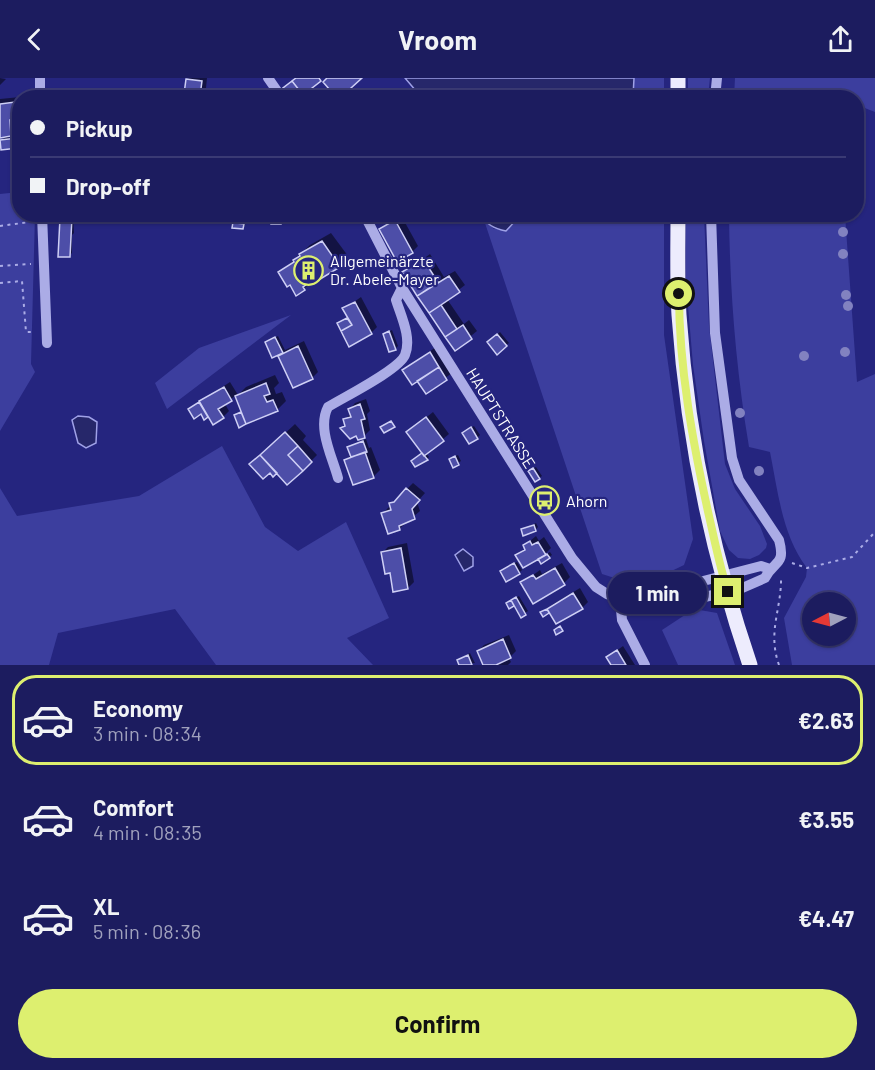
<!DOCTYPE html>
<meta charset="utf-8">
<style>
body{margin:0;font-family:Barlow,sans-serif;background:#292968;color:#f1f3f6;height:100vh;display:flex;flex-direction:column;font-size:22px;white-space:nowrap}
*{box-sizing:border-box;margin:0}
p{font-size:20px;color:#a0a1bd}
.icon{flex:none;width:33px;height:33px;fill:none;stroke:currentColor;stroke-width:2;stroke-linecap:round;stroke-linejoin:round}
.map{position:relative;height:587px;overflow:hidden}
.drawer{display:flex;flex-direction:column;background:#1c1c5f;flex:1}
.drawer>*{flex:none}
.banner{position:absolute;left:12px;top:12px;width:852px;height:132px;border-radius:24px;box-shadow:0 2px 4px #0004,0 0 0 2px #3a3a74;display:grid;align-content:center;height:132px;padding:0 18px;background:#1c1c5f}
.needle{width:39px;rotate:264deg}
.buttons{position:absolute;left:802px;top:514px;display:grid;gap:12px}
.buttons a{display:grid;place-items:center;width:54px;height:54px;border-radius:50%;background:#1c1c5f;box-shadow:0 2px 4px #0004,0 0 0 2px #3a3a74;font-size:30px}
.end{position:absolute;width:27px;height:27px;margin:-14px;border:8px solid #ddef6f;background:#111;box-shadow:0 0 0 3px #111}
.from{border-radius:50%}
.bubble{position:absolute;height:42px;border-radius:21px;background:#1c1c5f;box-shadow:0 2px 4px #0004,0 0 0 2px #3a3a74;font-size:20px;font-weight:700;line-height:42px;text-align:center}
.banner b{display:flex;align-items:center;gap:21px;height:57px;font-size:22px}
.banner b+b{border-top:2px solid #3a3a74}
.banner i{width:15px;height:15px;background:#f1f3f6}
ul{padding:10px 0 0;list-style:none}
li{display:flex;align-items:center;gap:18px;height:90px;margin:0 12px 9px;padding:0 6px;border:3px solid transparent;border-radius:24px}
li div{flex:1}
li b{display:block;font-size:22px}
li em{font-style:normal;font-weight:700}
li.current{border-color:#ddef6f}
li>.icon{width:54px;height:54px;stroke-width:1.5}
.cta{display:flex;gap:12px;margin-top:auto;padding:12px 18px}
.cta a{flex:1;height:69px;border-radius:36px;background:#ddef6f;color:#111;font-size:24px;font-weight:700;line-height:69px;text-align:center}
header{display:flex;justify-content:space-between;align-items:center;height:78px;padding:0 18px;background:#1c1c5f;font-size:27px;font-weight:700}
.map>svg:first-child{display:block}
.green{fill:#3c3e9e;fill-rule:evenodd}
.water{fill:#26276a;stroke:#9fa1e7;stroke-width:1.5}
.shadow{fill:#0007}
.building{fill:#4d4ea8;stroke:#cecff5;stroke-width:1.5}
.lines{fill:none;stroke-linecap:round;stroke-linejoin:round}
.path{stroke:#abace6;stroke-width:2;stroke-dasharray:3 4.5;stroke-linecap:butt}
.minor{stroke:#abace6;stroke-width:10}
.major{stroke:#edecfd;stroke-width:15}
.tree{fill:#8282c0}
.route{stroke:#ddef6f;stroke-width:8}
.labels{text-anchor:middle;stroke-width:4.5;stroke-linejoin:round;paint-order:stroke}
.poi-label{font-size:16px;fill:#fff;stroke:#25257f;text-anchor:start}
.street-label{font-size:16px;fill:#fff;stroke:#25257f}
</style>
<header><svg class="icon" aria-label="back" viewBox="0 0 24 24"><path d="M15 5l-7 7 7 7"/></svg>Vroom<svg class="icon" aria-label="share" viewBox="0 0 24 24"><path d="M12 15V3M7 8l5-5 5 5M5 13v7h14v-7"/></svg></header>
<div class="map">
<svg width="875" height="587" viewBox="0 0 875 587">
<rect width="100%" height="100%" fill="#25257f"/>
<path class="green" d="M634,0H664V19H633Z
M688,0H710L708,19H688Z
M735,0H875V34L857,27L856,20L734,19Z
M19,114L20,136L35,137L31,286L35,294L0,353V116Z
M532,137H664V257L693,461L684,487L657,500L627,504L602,496L484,142L494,151Z
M686,137H704L709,248L725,386L735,411L760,448L767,466L766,470L759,477L750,481L738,480L729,472L720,453L704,363L693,287L686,204Z
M729,137H845L857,304L875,296V587H792L784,540L806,499L807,490C782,457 778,414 770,374L749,369C736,290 730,217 729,137ZM813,525H846V558H813Z
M291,237L167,331L155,305L199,270Z
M222,368L265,449L298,473L346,444L389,540L347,560L373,587H216L175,531L58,555L49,587H0V410L17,438L139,418Z
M694,531L717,535L735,587H678L662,552Z"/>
<path class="water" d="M405,0H634L633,19L422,20Z
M482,137H532L516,142L506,153C495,151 486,147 482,137Z
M78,338L89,339L97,344L96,365L86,370L78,365L72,342Z
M463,471L473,479V488L464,493L455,477Z"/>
<path class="shadow" d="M0,0L6,1L0,7Z
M189,0H207L206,10L200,16L187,2Z
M296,0H321L309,11L313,17L310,20H293Z
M368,11L375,20H357Z
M20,19V36L15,40L16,51L8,60L19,59L20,66L17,69L1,63L7,57L0,58V21Z
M67,19H91V20H67Z
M59,136H73L74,155L72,157V175L70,177L59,178V159L61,157Z
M221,136H251L244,144H246L245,147L243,149Z
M402,139L418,168L412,174L381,152L387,146Z
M331,155L348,178L339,188L316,199L304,211L291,205L280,195L310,167Z
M430,176L444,199L455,193L465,207L447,221L464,246L469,242L477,253L455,271L404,195Z
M361,219L377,249L371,255L341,243L349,239L344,231Z
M392,252L398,268L395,271L384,256Z
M500,254L509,265L506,267L491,262Z
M278,258L285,272L304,263L318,294L312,300L280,278L284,273L273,278L267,264Z
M436,269L452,295L426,314L418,301L404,292Z
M275,297L279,305L274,310L276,316L282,314L286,323L277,332L240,348L235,337L243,333L236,317L225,326L229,333L223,339L209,337L205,340L202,334L192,329L230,304L238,317L246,309Z
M366,321L370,333L367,336L370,352L364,358L342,350L346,346L345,342L351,335L350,331L355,325Z
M433,334L449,356L426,375L429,379L427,381L415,387L423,374L408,354Z
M295,346L306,358L303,362L317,377L311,383L277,393H270L252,386Z
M474,348L480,357L477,360L467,352Z
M366,361L369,370L371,369L380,392L374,398L354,405L346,382L352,376L349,369Z
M458,377L461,383L458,385L453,379Z
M536,389L542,398L539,400L532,391Z
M413,405L425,415L417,424L420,433L399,451L383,435Z
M536,445L538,449L535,452H523Z
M536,458L539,463L544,459L551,470L543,478L550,474L552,477L549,479L517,478L526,470L524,468Z
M407,465L414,504L408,510L391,493L382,475L388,469Z
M517,484L522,492L519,495L504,491Z
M562,485L570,499L564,505L533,524L522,505L540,492L542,496Z
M580,510L588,524L582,530L550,533L544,537L545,532L555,525Z
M519,518L528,533L521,538L515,526L510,529V523Z
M509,557L516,573L509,580L511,584L508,587H484L478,573L484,567Z
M623,568L635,587H613L608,579Z
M470,575L475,585L461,587L458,582Z"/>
<path class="building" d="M296,0H319L321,3L303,17L292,3Z
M327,0H362L340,20H337L323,4Z
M186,1L202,3L200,18L184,16Z
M292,3L303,17L305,20H291L283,10Z
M15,24L16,42H10L11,58L0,60V26Z
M17,60L18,70L1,72L0,62Z
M57,136H70V139H72L70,179H58L60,140H57Z
M219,136H245L244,146L218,143Z
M271,136H281V146H271Z
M394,136H409L397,143Z
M395,142L413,175L397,184L379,151Z
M233,144L244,146L243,151L232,150Z
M322,163L340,189L317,203L315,201L303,209L305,212L296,218L290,207L287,209L278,194L294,184L293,182L300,178L299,176Z
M423,181L438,204L417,218L402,194Z
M449,198L460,214L429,235L417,218Z
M355,224L372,256L349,269L341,253L352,247L342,230Z
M441,227L457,251L445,259L429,235Z
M347,240L352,247L341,253L337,245Z
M463,247L472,261L455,273L445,259Z
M389,253L396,272L389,274L383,256Z
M497,256L507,268L497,277L487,264Z
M275,259L283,275L272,280L265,264Z
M298,268L313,301L293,310L278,278Z
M430,274L439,289L412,307L402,292Z
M439,289L447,302L426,316L417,303Z
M266,305L270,316L264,318L267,324L273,322L278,333L246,346L235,318Z
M224,309L232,323L218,331L224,340L213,347L199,323Z
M199,324L208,339L204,342L201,336L194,341L188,331Z
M360,326L365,341L361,342L365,360L358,362L356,358L350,361L340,350L345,348L343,341L351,339L348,331Z
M241,334L246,346L239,350L234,337Z
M426,339L444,363L424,378L406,354Z
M391,343L395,349L384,355L380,349Z
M471,349L478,361L469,366L462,355Z
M285,354L298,368L288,377L303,393L287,407L260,377Z
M363,363L367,374L351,379L347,369Z
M298,368L312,384L303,393L288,377Z
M365,374L374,400L353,407L344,382Z
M422,375L428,382L415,389L411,383Z
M260,377L277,395L273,399L270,395L263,401L249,386Z
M455,378L459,387L453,390L449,381Z
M533,390L540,401L535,404L528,393Z
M406,410L420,422L412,431L415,441L399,448L400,452L388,456L381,435L391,432L389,425L394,424Z
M534,447L536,453L523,458L521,451Z
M530,463L532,467L538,464L546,477L523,490L515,477L525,472L523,467Z
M401,470L408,511L393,514L390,495L385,496L381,474Z
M547,476L550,480L541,486L538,481Z
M514,485L520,496L506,504L500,493Z
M555,490L565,507L533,526L520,504L533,497L536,501Z
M573,515L583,531L556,546L547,531Z
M516,519L526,537L521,540L511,522Z
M511,522L514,528L509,531L506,525Z
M547,531L549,535L543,539L540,534Z
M560,548L563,553L556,557L554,552Z
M503,561L511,580L496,587H483L477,573Z
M617,572L626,587H611L606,579Z
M468,577L472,587H459L457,582Z"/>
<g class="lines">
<path class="path" d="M0,148L30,144
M0,188L31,186
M0,205L22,203L26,254H35
M792,485L807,490L852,479L875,454
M779,587C767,553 782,531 781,498"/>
<path class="minor" d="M40,0V20
M268,0L282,20
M715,20L717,0
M42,136L47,265
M364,136L402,210L572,480L596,509L607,516L620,521L644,524L660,529L740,511L765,500C774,482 786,488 779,462L739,402L732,380L715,255L711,136
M338,400C332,378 317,350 328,329C344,319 399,292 405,277C412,260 401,238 396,222L402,210
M620,521L622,542L645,587
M644,524L657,515L761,488L770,491"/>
<path class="major" d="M678,20V0
M678,136C678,170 677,204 679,237C687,355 712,475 750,587"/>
</g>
<g class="tree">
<circle cx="843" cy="154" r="5"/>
<circle cx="843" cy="176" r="5"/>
<circle cx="846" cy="217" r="5"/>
<circle cx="848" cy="228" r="5"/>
<circle cx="845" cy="274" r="5"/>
<circle cx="804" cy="278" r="5"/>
<circle cx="740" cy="335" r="5"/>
<circle cx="759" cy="393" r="5"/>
</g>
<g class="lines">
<path class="route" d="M679,216C679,290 693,366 709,438C715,464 720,490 728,514"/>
</g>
<defs>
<symbol id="building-ring" viewBox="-11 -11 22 22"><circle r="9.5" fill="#25257f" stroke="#ddef6f" stroke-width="1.5"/><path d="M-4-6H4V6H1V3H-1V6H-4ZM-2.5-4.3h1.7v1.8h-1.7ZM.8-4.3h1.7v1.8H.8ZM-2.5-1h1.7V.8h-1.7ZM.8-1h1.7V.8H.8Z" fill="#ddef6f"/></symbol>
<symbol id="bus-ring" viewBox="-11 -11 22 22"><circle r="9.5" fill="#25257f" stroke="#ddef6f" stroke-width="1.5"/><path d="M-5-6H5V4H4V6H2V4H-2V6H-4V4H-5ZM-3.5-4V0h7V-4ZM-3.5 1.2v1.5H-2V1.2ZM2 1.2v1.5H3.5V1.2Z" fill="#ddef6f"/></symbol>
</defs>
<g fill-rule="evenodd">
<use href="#building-ring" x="292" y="176" width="33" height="33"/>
<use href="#bus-ring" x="528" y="406" width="33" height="33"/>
</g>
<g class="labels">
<g class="poi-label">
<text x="330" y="189">Allgemeinärzte<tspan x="330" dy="18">Dr. Abele-Mayer</tspan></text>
<text x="566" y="429">Ahorn</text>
</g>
<g class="street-label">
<text transform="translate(501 340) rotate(58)" y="6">HAUPTSTRASSE</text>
</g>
</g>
</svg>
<div class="buttons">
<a><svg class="needle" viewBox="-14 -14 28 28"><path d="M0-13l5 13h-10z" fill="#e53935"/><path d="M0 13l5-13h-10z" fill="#a0a1bd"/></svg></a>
</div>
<i class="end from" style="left:679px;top:216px"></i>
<i class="end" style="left:728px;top:514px"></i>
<div class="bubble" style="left:608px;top:494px;width:99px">1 min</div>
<div class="banner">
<b><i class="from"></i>Pickup</b>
<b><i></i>Drop-off</b>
</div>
</div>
<section class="drawer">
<ul>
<li class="current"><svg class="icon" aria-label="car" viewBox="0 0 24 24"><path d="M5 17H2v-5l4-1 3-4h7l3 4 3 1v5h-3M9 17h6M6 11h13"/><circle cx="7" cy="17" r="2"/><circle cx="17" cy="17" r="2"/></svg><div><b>Economy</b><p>3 min · 08:34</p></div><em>€2.63</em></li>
<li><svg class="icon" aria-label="car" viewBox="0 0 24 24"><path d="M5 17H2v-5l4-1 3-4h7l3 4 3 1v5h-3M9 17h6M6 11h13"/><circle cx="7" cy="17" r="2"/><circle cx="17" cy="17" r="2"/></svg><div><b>Comfort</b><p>4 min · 08:35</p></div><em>€3.55</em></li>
<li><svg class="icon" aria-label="car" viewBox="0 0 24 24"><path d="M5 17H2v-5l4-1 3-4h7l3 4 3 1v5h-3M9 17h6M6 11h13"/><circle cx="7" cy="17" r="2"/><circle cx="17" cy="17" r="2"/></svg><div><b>XL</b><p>5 min · 08:36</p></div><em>€4.47</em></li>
</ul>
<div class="cta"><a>Confirm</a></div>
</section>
